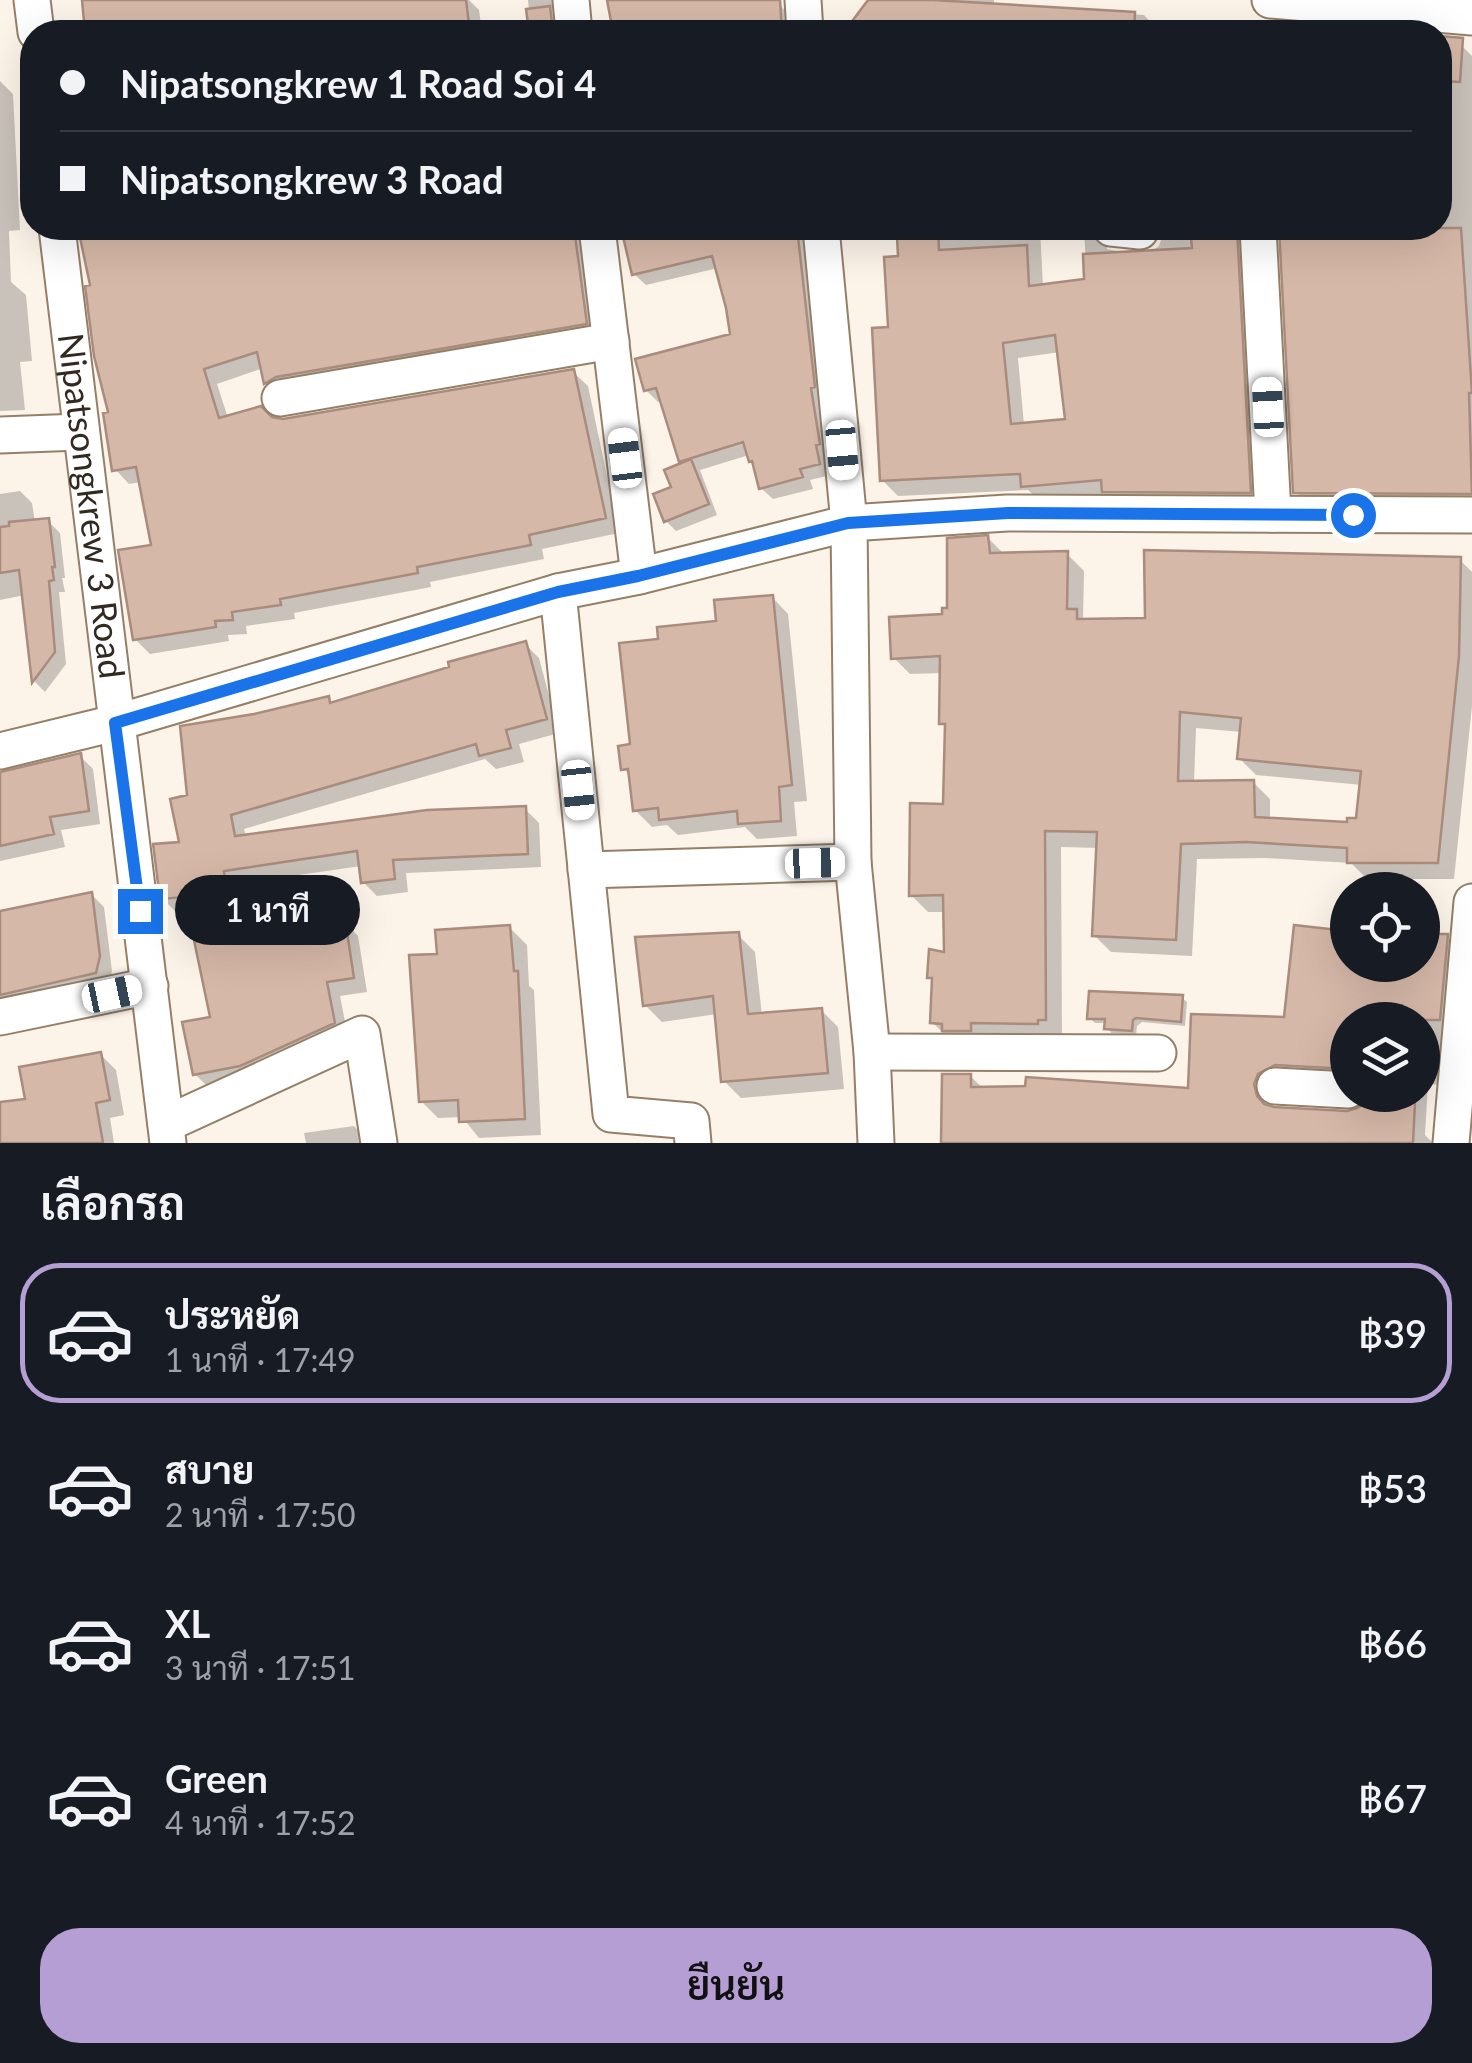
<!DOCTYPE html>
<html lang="th">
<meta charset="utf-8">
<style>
body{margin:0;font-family:Lato,Sarabun,sans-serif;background:#20242c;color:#f1f3f6;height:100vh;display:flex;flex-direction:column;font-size:38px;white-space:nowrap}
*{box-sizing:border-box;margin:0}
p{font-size:32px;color:#9ea1a6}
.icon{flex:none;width:55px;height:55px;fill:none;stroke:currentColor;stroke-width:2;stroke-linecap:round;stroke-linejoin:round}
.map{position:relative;height:1143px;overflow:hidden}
.details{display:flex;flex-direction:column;background:#171b24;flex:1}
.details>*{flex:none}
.banner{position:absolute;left:20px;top:20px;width:1432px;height:220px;border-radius:40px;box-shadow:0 10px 40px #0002;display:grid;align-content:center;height:220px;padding:0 40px;background:#171b24}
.buttons{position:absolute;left:1330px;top:872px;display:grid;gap:20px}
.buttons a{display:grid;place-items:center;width:110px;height:110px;border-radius:50%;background:#171b24;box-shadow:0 10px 40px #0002;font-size:50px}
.end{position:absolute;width:45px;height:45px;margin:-22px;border:12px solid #1a73e8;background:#fff;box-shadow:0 0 0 5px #fff}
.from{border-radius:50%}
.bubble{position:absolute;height:70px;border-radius:35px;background:#171b24;box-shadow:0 10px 40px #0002;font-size:32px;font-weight:600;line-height:70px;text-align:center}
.car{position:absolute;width:30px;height:60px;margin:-30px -15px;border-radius:12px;box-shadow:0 0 8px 2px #0007;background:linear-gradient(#fff 24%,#345 0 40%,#fff 0 76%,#345 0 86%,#fff 0)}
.banner b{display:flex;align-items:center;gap:35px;height:95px;font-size:38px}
.banner b+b{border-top:2px solid #363941}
.banner i{width:25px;height:25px;background:#f1f3f6}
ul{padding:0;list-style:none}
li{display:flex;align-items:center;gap:30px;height:140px;margin:0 20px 15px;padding:0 20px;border:5px solid transparent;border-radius:40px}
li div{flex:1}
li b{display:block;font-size:38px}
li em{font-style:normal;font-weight:600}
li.selected{border-color:#b59ed4}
li>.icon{width:90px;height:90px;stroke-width:1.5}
h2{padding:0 40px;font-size:45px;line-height:120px}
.button{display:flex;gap:20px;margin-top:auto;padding:20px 40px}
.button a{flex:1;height:115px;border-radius:40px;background:#b59ed4;color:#111;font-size:40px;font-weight:600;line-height:115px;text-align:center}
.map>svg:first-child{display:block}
.shadow{fill:#0003;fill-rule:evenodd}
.building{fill:#d6b8a8;stroke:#a98c7d;stroke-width:2.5;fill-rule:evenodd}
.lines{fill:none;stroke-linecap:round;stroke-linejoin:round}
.minor-casing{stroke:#948069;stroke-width:39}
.minor{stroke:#fff;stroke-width:35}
.route{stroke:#1a73e8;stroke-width:12}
.labels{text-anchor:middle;stroke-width:8;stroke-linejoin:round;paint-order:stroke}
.street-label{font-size:35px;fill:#322a21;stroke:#fff}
</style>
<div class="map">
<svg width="1472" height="1143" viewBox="0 0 1472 1143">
<rect width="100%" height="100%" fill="#fcf3e9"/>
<path class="shadow" d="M85,0H469L479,10L482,32H88Z
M528,0H563L566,32H531Z
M610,0H707L780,5L791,17L792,32H617Z
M929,0H994V6L1144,15L1160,32H859L857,18Z
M1440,38L1462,46L1472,56V508H1312L1296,492L1282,228H1440Z
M0,81L13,94L20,230L9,231L11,282L26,295L32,361L20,362L25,410L0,411Z
M80,228H579L583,262L591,269L600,338L281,398L267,383L263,368L217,384L228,418L283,422L573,372L588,386L619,533L542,549L544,559L430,582L431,587L294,613L295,619L246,626L247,634L228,635L229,641L150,654L135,639L154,547L141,482L129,484L115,469L111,415L93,287Z
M635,228H805L831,475L810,480L813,489L773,499L761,488L756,466L749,455L700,470L717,515L676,531L666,521L674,488L685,464L662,400L658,402L646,390L733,336L718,268L646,285L634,274L638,236Z
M915,228H1040L1043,287L1087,281L1084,230L1060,228H1114L1108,232L1107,249L1138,255L1149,253L1159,246L1164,232L1161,228H1260L1265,508L1121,507L1109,495L1040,501L1028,490L898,496L882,480L890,330L901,258L915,239ZM1060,352L1068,421L1024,425L1018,358Z
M20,491L32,503L35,522L48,521L60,533L65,578H62L65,592H59L66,664L45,692L35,682L25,595L0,600V494Z
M988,538L1005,555L1067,554L1084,571L1083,619L1086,621H1148L1460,560L1472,572V706L1454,879H1367L1351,863L1265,858L1197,859L1192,956L1111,952L1094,935L1099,848L1061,847L1062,1036L949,1039L932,1022L935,982L930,977L946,955V912H928L911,895L946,807L948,729L942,723V673L910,674L893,657L950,610ZM1196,728L1242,732L1239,758L1256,775L1362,785L1359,821L1349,825L1270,820V799L1253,782L1194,783Z
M772,597L788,614L807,801L794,802L797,836L757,839L745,827L678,835L667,825L652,827L635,810L631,777L624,769L661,641L719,623Z
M525,644L539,658L559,733L519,744L524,762L496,769L485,759L244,829L246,837L525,809L539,823L541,867L406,873L408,892L377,896L363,882L361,866L237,884L242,935L344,921L358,936L367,992L340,996L348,1037L209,1088L195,1074L213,1019L191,911L176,912L162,898L182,844L190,797L255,716L328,699L334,704Z
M80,756L93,769L100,824L61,830L65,847L0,861V773Z
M91,894L104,907L112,971L108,985L0,1012V915Z
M510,928L527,945L529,986L534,990L541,1135L479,1138L462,1117L438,1118L421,1101L440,956Z
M738,935L755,952L762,1016L821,1010L838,1027L844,1089L741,1098L724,1081L717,1014L662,1022L645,1005Z
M1447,937L1459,949L1440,1085L1428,1084L1425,1135L1433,1143H943L944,1076H970L984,1089L1191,1090L1286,1019L1348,965H1422ZM1348,1020H1422V1095H1369V1102L1360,1111L1347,1114L1266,1107L1265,1097L1348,1081Z
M1182,998L1187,1002L1185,1026L1142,1022L1137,1026L1136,1035L1111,1033L1107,1023H1095L1090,1018Z
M101,1055L116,1070L124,1115L110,1118L114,1143H0V1105L28,1101Z
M354,1126L370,1143H306L304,1133Z"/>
<path class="building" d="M82,0H466L470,32H85Z
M607,0H780L782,32H613Z
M868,0H933L1135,12L1134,32H844Z
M550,6L553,32H529L526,9Z
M1440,36L1463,38L1460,82L1440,81Z
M78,228H289L290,233L312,228H574L587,324L276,377L264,384L257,352L204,369L219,418L261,406L272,417L283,419L574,369L606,518L529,535L531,545L417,567L418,573L280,599L281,605L232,612L233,620L215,621L216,627L133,640L118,550L151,545L136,467L112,471L103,413L108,412L94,356L85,286L90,285Z
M621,228H797L815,387L811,388L820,444L816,445L820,464L800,469L803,477L759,489L752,461L749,462L743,442L679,462L656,388L644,391L635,359L730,334L726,308L712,256L632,275Z
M912,228H938L939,250L1027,245L1029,286L1084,279L1083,254L1192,248L1190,228H1237L1251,493L1102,492L1101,480L1021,487L1020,474L880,481L872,328L888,327L884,257L898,256L897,237H913ZM1055,335L1065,419L1011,424L1003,343Z
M1279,228H1461L1472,393H1469L1472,494L1293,493Z
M691,459L709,504L664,522L653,494L671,487L664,470Z
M49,518L55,567H52L54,580L49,581L55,652L32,683L19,570L0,573V527L9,526V522Z
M988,535L990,553L1068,551L1067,609H1077V619L1145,618L1144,550L1461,557L1459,656L1438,863H1347V848L1246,842L1181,844L1176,940L1092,936L1097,832L1045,831L1046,1020H1038V1024L971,1023V1031H942V1024L930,1023L932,978H927L929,949L944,952L943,895L909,896L910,803L943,804L945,724H939L940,656L891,659L889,617L942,614V608H947V538ZM1180,712L1241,718L1237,759L1361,771L1356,818H1347V822L1255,817L1254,780L1178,781Z
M773,595L792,785L779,787L781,821L738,824L737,811L659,820L658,808L633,811L628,769L621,770L618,746L630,744L619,643L658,639L657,627L716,621L714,600Z
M526,641L547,719L506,730L511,748L479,756L476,744L231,815L235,836L427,810L526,806L528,854L393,860L395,879L361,883L357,851L224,871L230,934L345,919L354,978L327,982L335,1023L240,1066L193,1075L182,1022L210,1017L185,897L160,899L153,844L179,842L170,799L187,795L180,726L254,714L329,696L330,703L449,667L448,662Z
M81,753L89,811L50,817L54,834L0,846V772Z
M92,892L100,956L96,973L0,995V911Z
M510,925L514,971H518L525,1119L459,1122L458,1100L419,1102L409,955L437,954L435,930Z
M1294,925L1348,931V965H1422V934H1448L1440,1020H1348V1069L1275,1065L1258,1074L1254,1084L1257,1096L1264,1104L1274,1107L1347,1111L1358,1108L1367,1099L1415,1102L1413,1143H941L942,1074H971V1087L1025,1086L1026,1077L1188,1088L1191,1014L1284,1017Z
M739,932L748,1014L822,1008L828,1073L721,1082L713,996L643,1006L635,937Z
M1089,991L1183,995L1181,1022L1136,1018L1133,1020L1132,1031L1104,1029L1105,1019H1087Z
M101,1052L110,1100L96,1103L103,1143H0V1102L25,1099L19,1067Z"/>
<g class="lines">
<defs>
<g id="minor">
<path d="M32,0L36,32"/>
<path d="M571,0L574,32"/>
<path d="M803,0L805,32"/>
<path d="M1270,0L1472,17"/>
<path id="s1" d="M57,228L168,1143"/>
<path d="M597,228L639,576"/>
<path d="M821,228L849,523L853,862L872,1052L876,1143"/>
<path d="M1111,228L1140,231"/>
<path d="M1258,228L1273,514"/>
<path d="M280,398L611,341"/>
<path d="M0,435L80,432"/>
<path d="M558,592L611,1114L691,1121L693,1143"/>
<path d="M0,751L115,723L558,592L639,576L849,523L1007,513L1472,515"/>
<path d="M586,870L853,862"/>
<path d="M0,1017L150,986"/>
<path d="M872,1052L1158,1053"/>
<path d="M1275,1086L1348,1090"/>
<path d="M166,1124L362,1034L379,1143"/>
<path d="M1451,1143L1472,902"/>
</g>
</defs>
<use href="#minor" class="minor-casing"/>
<use href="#minor" class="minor"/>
</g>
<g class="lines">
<path class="route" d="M140,911L115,723L558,592L638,576L848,523L1008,513L1353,515"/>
</g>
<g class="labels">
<g class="street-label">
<text dy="12" stroke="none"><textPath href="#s1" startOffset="280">Nipatsongkrew 3 Road</textPath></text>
</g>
</g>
</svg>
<div class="buttons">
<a><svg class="icon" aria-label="locate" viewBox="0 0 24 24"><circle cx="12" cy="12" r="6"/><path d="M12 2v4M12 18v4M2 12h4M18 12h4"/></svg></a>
<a><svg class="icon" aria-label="layers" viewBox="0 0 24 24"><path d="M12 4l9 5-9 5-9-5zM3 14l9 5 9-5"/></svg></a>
</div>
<i class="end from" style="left:1353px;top:515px"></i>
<i class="end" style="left:140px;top:911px"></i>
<div class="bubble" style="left:175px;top:875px;width:185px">1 นาที</div>
<i class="car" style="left:1268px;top:407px;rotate:357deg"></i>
<i class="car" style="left:842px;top:450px;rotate:175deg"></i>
<i class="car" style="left:625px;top:458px;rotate:353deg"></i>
<i class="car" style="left:578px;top:790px;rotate:174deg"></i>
<i class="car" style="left:815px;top:863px;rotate:88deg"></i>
<i class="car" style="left:112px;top:994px;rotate:78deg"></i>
<div class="banner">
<b><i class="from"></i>Nipatsongkrew 1 Road Soi 4</b>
<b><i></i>Nipatsongkrew 3 Road</b>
</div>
</div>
<section class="details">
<h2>เลือกรถ</h2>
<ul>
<li class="selected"><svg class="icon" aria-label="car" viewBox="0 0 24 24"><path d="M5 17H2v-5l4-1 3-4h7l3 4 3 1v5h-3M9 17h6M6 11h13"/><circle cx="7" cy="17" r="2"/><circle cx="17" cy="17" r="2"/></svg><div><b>ประหยัด</b><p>1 นาที · 17:49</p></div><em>฿39</em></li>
<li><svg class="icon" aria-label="car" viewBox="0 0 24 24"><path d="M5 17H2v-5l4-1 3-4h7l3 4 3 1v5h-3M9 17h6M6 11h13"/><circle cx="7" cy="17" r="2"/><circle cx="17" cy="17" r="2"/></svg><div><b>สบาย</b><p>2 นาที · 17:50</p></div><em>฿53</em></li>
<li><svg class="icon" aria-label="car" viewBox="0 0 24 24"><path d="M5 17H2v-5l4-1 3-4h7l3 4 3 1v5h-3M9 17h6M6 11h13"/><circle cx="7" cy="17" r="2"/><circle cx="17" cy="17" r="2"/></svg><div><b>XL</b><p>3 นาที · 17:51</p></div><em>฿66</em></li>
<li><svg class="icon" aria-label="car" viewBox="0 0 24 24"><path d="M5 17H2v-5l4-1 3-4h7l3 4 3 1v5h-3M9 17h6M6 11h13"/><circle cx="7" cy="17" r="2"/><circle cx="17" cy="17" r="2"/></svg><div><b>Green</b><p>4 นาที · 17:52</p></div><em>฿67</em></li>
</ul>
<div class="button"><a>ยืนยัน</a></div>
</section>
